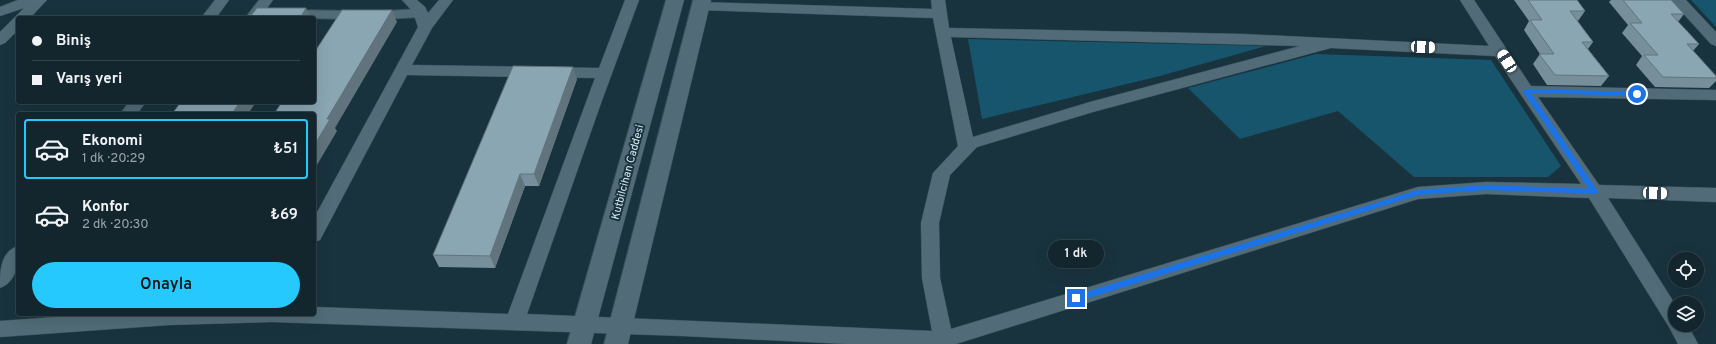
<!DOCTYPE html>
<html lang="tr">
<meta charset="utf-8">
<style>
body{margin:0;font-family:Overpass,sans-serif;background:#20323a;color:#f1f3f6;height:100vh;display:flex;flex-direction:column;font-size:15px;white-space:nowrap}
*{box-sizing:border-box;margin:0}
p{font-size:13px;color:#9da5aa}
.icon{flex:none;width:22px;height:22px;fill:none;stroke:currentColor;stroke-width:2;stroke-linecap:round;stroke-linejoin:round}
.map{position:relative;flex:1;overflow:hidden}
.panel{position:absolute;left:16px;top:112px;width:300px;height:204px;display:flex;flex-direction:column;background:#13262e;border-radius:4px;box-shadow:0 4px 16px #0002,0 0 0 1px #32434a}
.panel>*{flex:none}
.hud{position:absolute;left:16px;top:16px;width:300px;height:88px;border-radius:4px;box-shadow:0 4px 16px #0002,0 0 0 1px #32434a;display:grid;align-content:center;height:88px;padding:0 16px;background:#13262e}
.tools{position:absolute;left:1668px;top:252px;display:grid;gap:8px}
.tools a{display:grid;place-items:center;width:36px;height:36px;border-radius:50%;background:#13262e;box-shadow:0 4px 16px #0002,0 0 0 1px #32434a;font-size:20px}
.end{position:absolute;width:18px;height:18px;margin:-9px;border:5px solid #1a73e8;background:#fff;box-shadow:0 0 0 2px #fff}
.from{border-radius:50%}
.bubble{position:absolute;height:28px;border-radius:14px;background:#13262e;box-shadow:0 4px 16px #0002,0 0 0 1px #32434a;font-size:13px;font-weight:600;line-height:28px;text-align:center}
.car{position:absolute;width:12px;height:24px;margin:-12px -6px;border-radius:5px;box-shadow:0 0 3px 1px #0007;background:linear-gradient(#fff 24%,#345 0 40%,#fff 0 76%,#345 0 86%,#fff 0)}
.hud b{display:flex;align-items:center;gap:14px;height:38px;font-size:15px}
.hud b+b{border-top:1px solid #32434a}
.hud i{width:10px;height:10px;background:#f1f3f6}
ul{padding:7px 0 0;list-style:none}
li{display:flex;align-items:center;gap:12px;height:60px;margin:0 8px 6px;padding:0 8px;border:2px solid transparent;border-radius:4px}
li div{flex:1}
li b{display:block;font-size:15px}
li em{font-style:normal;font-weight:600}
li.selected{border-color:#26c9fe}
li>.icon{width:36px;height:36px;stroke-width:1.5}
.button{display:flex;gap:8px;margin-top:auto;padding:8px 16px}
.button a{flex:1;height:46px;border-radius:24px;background:#26c9fe;color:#111;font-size:16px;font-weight:600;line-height:46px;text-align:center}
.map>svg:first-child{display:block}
.green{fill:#16556c}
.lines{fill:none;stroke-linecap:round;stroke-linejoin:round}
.service-casing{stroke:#3a5059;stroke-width:10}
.minor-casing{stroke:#3a5059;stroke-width:1}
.tertiary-casing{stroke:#3a5059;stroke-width:1}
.service{stroke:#516c78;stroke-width:8}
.minor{fill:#516c78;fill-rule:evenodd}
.tertiary{fill:#516c78;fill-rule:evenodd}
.wall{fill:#778f9a}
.shaded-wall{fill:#61747d}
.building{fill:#8aa6b3;stroke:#61747d}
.route{fill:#1a73e8}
.labels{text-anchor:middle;stroke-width:4;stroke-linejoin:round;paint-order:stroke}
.street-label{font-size:11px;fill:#d9e8ef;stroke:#19333e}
</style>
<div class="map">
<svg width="1716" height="344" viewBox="0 0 1716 344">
<rect width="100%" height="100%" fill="#19333e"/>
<path class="green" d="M1691,0H1716V27Z
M968,39L1266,46L1160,76L982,119Z
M1316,54L1491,60L1561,166L1548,177H1414L1338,111L1240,139L1188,88Z"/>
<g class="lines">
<defs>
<path id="service" d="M300,14L350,15
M384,15L421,13"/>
<path id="minor" d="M18,0H47L30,18H18V30L5,43L0,45V32L24,8L0,16V7Z
M215,0H229L216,18H201Z
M259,0H273L260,18H245Z
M402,0H417L425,7L428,13L439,0H453L432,28L412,65L599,68L625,0H639L601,103L527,314L932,331L922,278L921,223L933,173L958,146L933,18L700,10L695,9L693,6L695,3L700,2L932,9L931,0H945L949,28L1243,34L1489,46L1460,0H1474L1531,86L1716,90V100L1538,97L1599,185L1716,188V202L1608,198L1675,304V325H1688L1698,344H1678L1669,327L1589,198L1486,194L1418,199L956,344H847L683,336L272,322L169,325L0,337V321L96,314H314V307L508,314L595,78L407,75L320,240L314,242V218L418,27L413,12ZM951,37L1300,46L1090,102L973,137ZM1331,48L1495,56L1581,184L1486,182L1418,187L951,329L940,278L939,223L950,175L977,147L1093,112Z
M1671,0H1686L1716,32V46L1711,44Z
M129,102H146L137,114H120Z
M18,246C18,262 18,281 0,288C0,271 0,252 18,246Z"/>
<path id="tertiary" d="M666,0H684L591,344H567Z
M693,0H711L628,344H604Z"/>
</defs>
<use href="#service" class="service-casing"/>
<use href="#minor" class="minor-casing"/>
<use href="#tertiary" class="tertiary-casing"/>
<use href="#service" class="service"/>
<use href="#minor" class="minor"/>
<use href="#tertiary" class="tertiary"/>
</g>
<path class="wall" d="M1514,0H1577L1585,11L1578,21H1577L1593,42L1588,49L1609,76L1601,86L1547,85L1533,64L1540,54L1524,30L1529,21Z
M1611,0H1671L1684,14L1678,22L1699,44L1693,51L1716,76V81L1709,88L1655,87L1636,65L1642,56L1622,33L1628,25L1609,2Z
M577,79L539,186H525L495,268L439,267L433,255Z"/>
<path class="shaded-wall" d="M306,8L311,18H300Z
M392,10L397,22L335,128L337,131L314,170V146L327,119Z
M573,67L577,79L539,186L534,174Z
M240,102H256L248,114H232Z
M520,174L525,186L495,268L490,256Z"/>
<path class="building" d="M1528,0H1577L1585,11H1570L1593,42H1582L1609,76L1555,75L1539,54H1554L1530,20H1542Z
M1623,0H1671L1684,14H1671L1699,44H1687L1716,76V78L1663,77L1644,55H1658L1630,23H1642Z
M257,8H306L300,18H249Z
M342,10H392L327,119H330L314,146V114H274L282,102H314V53Z
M513,66L573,67L534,174H520L490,256L433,255Z
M181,102H240L232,114H172Z"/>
<path class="route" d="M1526,89L1639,92L1640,94L1637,96L1531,93L1597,190V194L1486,190L1418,195L1076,302L1072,298L1076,295L1418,190L1486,185L1589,189L1524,93V90Z"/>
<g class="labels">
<g class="street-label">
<text transform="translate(627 172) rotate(-75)" y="4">Kutbilcihan Caddesi</text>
</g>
</g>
</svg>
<div class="tools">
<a><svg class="icon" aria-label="locate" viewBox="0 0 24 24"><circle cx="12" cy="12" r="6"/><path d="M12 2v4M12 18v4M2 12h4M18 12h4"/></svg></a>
<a><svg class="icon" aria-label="layers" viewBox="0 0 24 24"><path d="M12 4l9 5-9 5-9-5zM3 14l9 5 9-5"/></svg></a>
</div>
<i class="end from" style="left:1637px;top:94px"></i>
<i class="end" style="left:1076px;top:298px"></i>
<div class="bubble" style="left:1048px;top:240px;width:56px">1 dk</div>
<i class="car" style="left:1423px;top:47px;rotate:93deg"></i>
<i class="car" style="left:1507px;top:61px;rotate:327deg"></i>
<i class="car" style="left:1655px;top:193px;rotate:92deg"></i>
<div class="hud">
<b><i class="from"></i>Biniş</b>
<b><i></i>Varış yeri</b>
</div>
<section class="panel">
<ul>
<li class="selected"><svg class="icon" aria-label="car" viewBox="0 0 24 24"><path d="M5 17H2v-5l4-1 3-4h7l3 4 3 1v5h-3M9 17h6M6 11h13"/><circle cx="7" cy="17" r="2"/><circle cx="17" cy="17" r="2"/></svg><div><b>Ekonomi</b><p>1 dk · 20:29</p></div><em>₺51</em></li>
<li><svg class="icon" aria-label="car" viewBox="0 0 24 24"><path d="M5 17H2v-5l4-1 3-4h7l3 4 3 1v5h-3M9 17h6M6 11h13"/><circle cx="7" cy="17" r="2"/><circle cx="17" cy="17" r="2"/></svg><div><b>Konfor</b><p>2 dk · 20:30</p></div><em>₺69</em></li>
</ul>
<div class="button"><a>Onayla</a></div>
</section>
</div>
